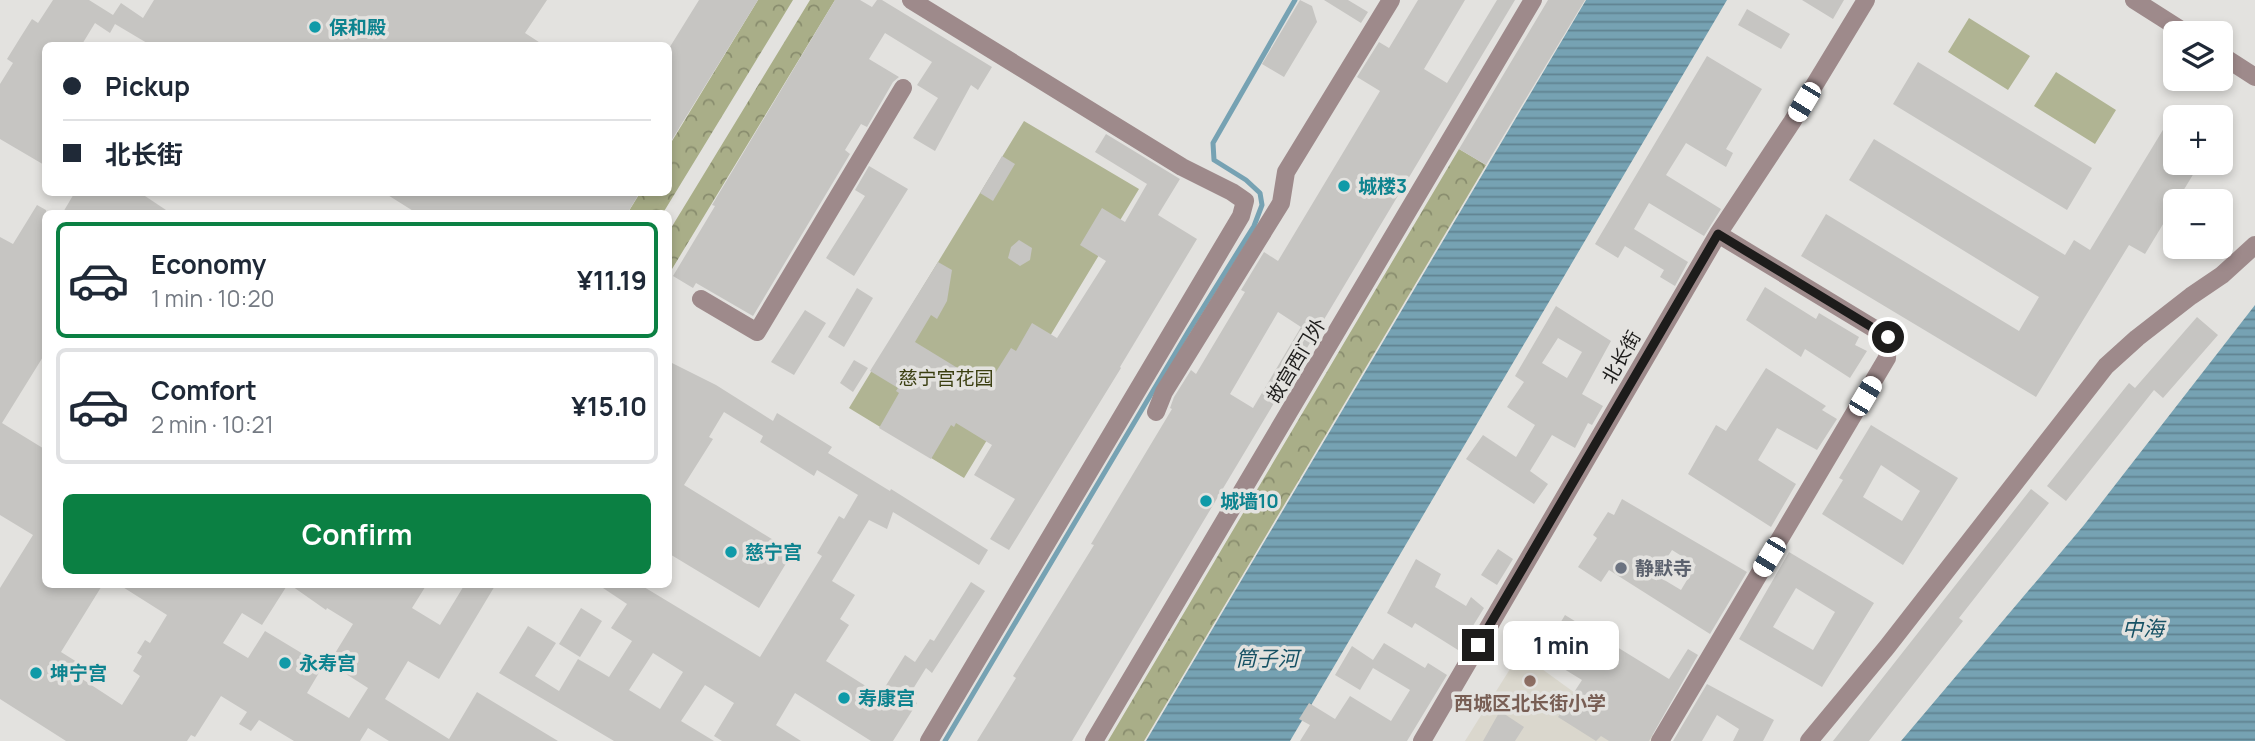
<!DOCTYPE html>
<meta charset="utf-8">
<style>
body{margin:0;font-family:Manrope,"Noto Sans SC",sans-serif;background:#f6f6f7;color:#1f2937;height:100vh;display:flex;flex-direction:column;font-size:26px;white-space:nowrap}
*{box-sizing:border-box;margin:0}
p{font-size:23px;color:#747a83}
.icon{flex:none;width:38px;height:38px;fill:none;stroke:currentColor;stroke-width:2;stroke-linecap:round;stroke-linejoin:round}
.map{position:relative;flex:1;overflow:hidden}
.drawer{position:absolute;left:42px;top:210px;width:630px;height:378px;display:flex;flex-direction:column;background:#fff;border-radius:10px;box-shadow:0 4px 10px #0003}
.drawer>*{flex:none}
.guide{position:absolute;left:42px;top:42px;width:630px;height:154px;border-radius:10px;box-shadow:0 4px 10px #0003;display:grid;align-content:center;height:154px;padding:0 21px;background:#fff}
.buttons{position:absolute;left:2163px;top:21px;display:grid;gap:14px}
.buttons a{display:grid;place-items:center;width:70px;height:70px;border-radius:10px;background:#fff;box-shadow:0 4px 10px #0003;font-size:35px}
.end{position:absolute;width:32px;height:32px;margin:-16px;border:9px solid #1d1c1b;background:#fff;box-shadow:0 0 0 4px #fff}
.from{border-radius:50%}
.bubble{position:absolute;height:49px;border-radius:10px;background:#fff;box-shadow:0 4px 10px #0003;font-size:23px;font-weight:700;line-height:49px;text-align:center}
.car{position:absolute;width:21px;height:42px;margin:-21px -10px;border-radius:9px;box-shadow:0 0 5px 2px #0007;background:linear-gradient(#fff 24%,#345 0 40%,#fff 0 76%,#345 0 86%,#fff 0)}
.guide b{display:flex;align-items:center;gap:24px;height:66px;font-size:26px}
.guide b+b{border-top:2px solid #e0e1e3}
.guide i{width:18px;height:18px;background:#1f2937}
ul{padding:12px 0 0;list-style:none}
li{display:flex;align-items:center;gap:21px;height:116px;margin:0 14px 10px;padding:0 7px;border:4px solid #e0e1e3;border-radius:10px}
li div{flex:1}
li b{display:block;font-size:26px}
li em{font-style:normal;font-weight:700}
li.current{border-color:#0b8043}
li>.icon{width:63px;height:63px;stroke-width:1.5}
.primary-button{display:flex;gap:14px;margin-top:auto;padding:14px 21px}
.primary-button a{flex:1;height:80px;border-radius:10px;background:#0b8043;color:#fff;font-size:28px;font-weight:700;line-height:80px;text-align:center}
.map>svg:first-child{display:block}
.built{fill:#dad7cd}
.forest{fill:url(#forest-crowns)}
.garden{fill:#b0b493}
.water{fill:url(#water-rules)}
.lines{fill:none;stroke-linecap:round;stroke-linejoin:round}
.stream{stroke:#76a2b3;stroke-width:5}
.building{fill:#c6c5c2;fill-rule:evenodd}
.minor{stroke:#9e8a8b;stroke-width:18}
.route{stroke:#1d1c1b;stroke-width:9}
.culture-dot{fill:#0f9aa8;stroke:#e3e2df;stroke-width:2.5}
.worship-dot{fill:#6b7280;stroke:#e3e2df;stroke-width:2.5}
.education-dot{fill:#8d6e63;stroke:#e3e2df;stroke-width:2.5}
.labels{text-anchor:middle;stroke-width:7;stroke-linejoin:round;paint-order:stroke}
.culture-label{font-size:19px;font-weight:bold;fill:#0d838f;stroke:#e3e2df;text-anchor:start}
.street-label{font-size:19px;fill:#1d1c1b;stroke:#e3e2df}
.park-label{font-size:19px;fill:#3a3e10;stroke:#e3e2df}
.worship-label{font-size:19px;font-weight:bold;fill:#5b616d;stroke:#e3e2df;text-anchor:start}
.education-label{font-size:19px;font-weight:bold;fill:#785e54;stroke:#e3e2df}
.water-label{font-size:21px;font-style:italic;fill:#165164;stroke:#e3e2df}
</style>
<div class="map">
<svg width="2255" height="741" viewBox="0 0 2255 741">
<defs>
<pattern id="forest-crowns" width="20" height="18" patternUnits="userSpaceOnUse" patternTransform="scale(1.75)"><rect width="20" height="18" fill="#a9ae88"/><path d="M2 6a3 3 0 1 1 6 0M12 15a3 3 0 1 1 6 0" fill="none" stroke="#898d6e"/></pattern>
<pattern id="water-rules" width="6" height="5" patternUnits="userSpaceOnUse" patternTransform="scale(1.75)"><rect width="6" height="5" fill="#76a2b3"/><path d="M0 2.5h6" fill="none" stroke="#608391"/></pattern>
</defs>
<rect width="100%" height="100%" fill="#e3e2df"/>
<path class="built" d="M1520,653L1604,714L1608,708L1656,737L1653,741H1465Z"/>
<path class="forest" d="M758,0H793L663,213L627,214L640,193L668,192L669,146Z
M810,0H835L669,274L668,233Z
M1459,149L1486,165L1144,741H1108Z"/>
<path class="garden" d="M1969,18L2030,56L2008,90L1948,52Z
M2056,72L2116,110L2095,144L2034,106Z
M1024,121L1139,189L964,478L849,408Z"/>
<path class="water" d="M1586,0H1727L1290,741H1146Z
M2255,305V741H1901L2084,525Z"/>
<g class="lines">
<path class="stream" d="M945,741L1188,332L1254,226L1262,205L1260,193L1246,180L1214,160L1213,143L1295,0"/>
</g>
<path class="building" d="M53,0H89L113,15L121,3L143,18L154,0H547L525,33L545,46H152L115,24L110,33L95,23L81,46H46V166L0,139V84L13,63L7,59L20,38L32,19L38,23Z
M699,0H758L668,146V50Z
M835,0H860L872,7L877,0H882L992,67L978,90L971,85L935,151L913,138L938,98L917,85L932,62L885,33L869,59L899,77L893,82L867,127L861,124L845,150L850,154L753,316L696,283L693,288L673,276L715,206L712,205Z
M1300,0L1312,6L1317,22L1284,77L1262,64Z
M1324,0H1348L1368,12L1361,23Z
M1418,0H1465L1424,69L1447,83L1497,0H1515L1072,741H977L1016,678L1013,676L1094,545L1091,544L1172,409L1170,408L1174,397L1191,370L1196,374L1245,292L1241,290L1264,252L1278,261L1380,91L1357,77L1379,42L1389,48ZM1278,312L1301,327L1253,408L1230,394Z
M1548,0H1585L1486,165L1459,149Z
M1802,0H1844L1833,19Z
M1747,9L1790,34L1781,49L1738,25Z
M1707,56L1762,89L1726,149L1733,153L1726,167L1686,143L1666,175L1721,209L1704,236L1649,203L1634,229L1688,262L1675,286L1660,277L1664,270L1625,246L1618,258L1595,244Z
M1918,62L2092,168L2067,210L1893,104Z
M2175,110V163H2200L2145,254L2129,245L2036,397L1801,256L1826,214L2019,331L2039,297L1849,180L1874,139L2065,255L2074,240L2090,250Z
M1106,134L1180,179L1158,215L1197,239L1120,367L1121,368L1009,550L990,539L1015,499L974,475L992,445L956,423L954,427L951,425L931,459L879,428L899,393L896,391L898,388L870,371L938,262L952,270L947,301L937,319L931,315L915,342L987,386L1011,348L1016,351L1032,323L1057,338L1106,261L1080,245L1102,208L1125,222L1147,184L1095,152Z
M1002,156L1015,164L993,201L980,193Z
M869,166L908,189L854,276L826,258L865,196L855,190Z
M75,192H139L172,214H62Z
M383,192H640L627,214H418Z
M37,205L46,210V352L2,423L46,450V584H103L61,652L85,667L79,677L122,705L140,676L133,671L142,656L137,653L145,640L150,643L167,615L118,584H288L262,625L242,613L223,643L248,658L265,631L323,666L307,693L349,718L368,688L329,663L353,624L327,608L326,610L289,584H427L412,608L440,625L465,584H496L439,679L408,661L385,699L449,739L477,692L558,741H389L368,728L360,741H294L259,720L251,731L239,724L247,712L221,696L195,737L191,735L187,741H66L0,699V588L33,535L0,515V237L13,244Z
M1019,240L1032,248L1030,260L1020,266L1008,258L1011,247Z
M1765,287L1816,319L1819,313L1859,337L1855,345L1867,351L1850,378L1805,349L1801,357L1746,320Z
M857,288L873,298L844,347L828,337Z
M1556,306L1611,341L1582,394L1603,406L1592,425L1588,423L1575,448L1552,435L1530,471L1548,484L1534,504L1466,459L1483,435L1516,457L1535,425L1507,407L1524,382L1515,376ZM1558,338L1582,352L1567,378L1542,363Z
M805,310L826,323L794,375L771,362Z
M2197,317L2218,335L2163,398L2154,390L2066,501L2047,486L2129,383L2135,388Z
M854,360L868,368L853,392L840,383Z
M668,361L716,385L773,421L777,413L832,447L828,453L890,491L891,489L988,550L979,565L893,512L887,529L869,520L832,581L855,595L840,619L849,625L826,661L880,695L905,655L915,662L930,639L934,641L971,582L985,591L932,673L926,668L908,697L917,703L893,741H871L795,693L776,725L801,741H722L714,736L734,703L705,685L681,721L714,741H614L499,673L528,626L556,643L535,676L559,691L578,659L609,677L632,641L611,628L627,604L597,584H639L760,657L822,556L817,553L839,516L844,519L858,495L817,470L814,476L760,442L763,436L724,412L709,437L713,439L684,485L793,552L759,608L668,553ZM653,653L683,672L660,709L629,690Z
M1766,368L1826,406L1822,410L1837,419L1817,450L1777,428L1758,460L1796,484L1771,527L1688,474L1716,425L1726,431Z
M1871,425L1958,478L1903,565L1822,514L1843,480L1839,478ZM1881,465L1920,491L1902,521L1863,497Z
M2031,489L2049,503L1959,618L1963,621L1869,741H1833Z
M1622,499L1747,572L1710,634L1609,570L1601,582L1578,567L1597,538L1593,535L1608,512L1614,515ZM1672,550L1696,565L1681,590L1656,575Z
M1498,549L1513,559L1497,585L1481,575Z
M1789,552L1874,603L1822,687L1739,639ZM1796,588L1835,612L1813,650L1773,627Z
M1416,559L1441,574L1435,587L1466,606L1471,597L1484,608L1458,650L1415,623L1412,628L1387,613Z
M581,608L602,621L580,657L559,644Z
M1565,615L1669,679L1688,649L1698,655L1649,741H1609L1601,736L1596,741L1558,717L1582,680L1541,655Z
M1384,643L1425,668L1428,663L1447,675L1407,741H1300L1310,725L1299,719L1309,703L1335,719L1350,696L1391,721L1410,690L1373,668L1360,690L1335,675L1352,646L1373,660Z
M1707,684L1774,720L1763,741H1733L1739,729L1717,715L1702,741H1673Z
M1500,711L1524,727L1515,741H1483Z"/>
<g class="lines">
<path class="minor" d="M911,0L1182,167L1232,192L1245,201L1241,216L929,741
M2134,0L2186,33
M2221,55L2255,77
M701,299L757,332L903,88
M1156,412L1164,392L1281,203L1286,172L1391,0
M1094,741L1533,0
M1422,741L1718,234L1792,122L1866,0
M1660,741L1887,358L1888,337L1718,234
M1809,741L1887,647L2106,366L2137,338L2191,296L2222,275L2255,245"/>
</g>
<g class="lines">
<path class="route" d="M1478,645L1718,234L1888,337"/>
</g>
<g class="culture-dot">
<circle cx="315" cy="27" r="7"/>
<circle cx="1344" cy="186" r="7"/>
<circle cx="1206" cy="501" r="7"/>
<circle cx="731" cy="552" r="7"/>
<circle cx="285" cy="663" r="7"/>
<circle cx="36" cy="673" r="7"/>
<circle cx="844" cy="698" r="7"/>
</g>
<circle class="worship-dot" cx="1621" cy="568" r="7"/>
<circle class="education-dot" cx="1530" cy="681" r="7"/>
<g class="labels">
<g class="culture-label">
<text x="329" y="34">保和殿</text>
<text x="1358" y="193">城楼3</text>
<text x="1220" y="508">城墙10</text>
<text x="745" y="559">慈宁宫</text>
<text x="299" y="670">永寿宫</text>
<text x="50" y="680">坤宁宫</text>
<text x="858" y="705">寿康宫</text>
</g>
<g class="street-label">
<text transform="translate(1621 357) rotate(-60)" y="7">北长街</text>
<text transform="translate(1296 360) rotate(-59)" y="7">故宫西门外</text>
</g>
<g class="park-label">
<text x="946" y="385">慈宁宫花园</text>
</g>
<g class="worship-label">
<text x="1635" y="575">静默寺</text>
</g>
<g class="education-label">
<text x="1530" y="710">西城区北长街小学</text>
</g>
<g class="water-label">
<text x="2143" y="636">中海</text>
<text x="1267" y="666">筒子河</text>
</g>
</g>
</svg>
<div class="buttons">
<a><svg class="icon" aria-label="layers" viewBox="0 0 24 24"><path d="M12 4l9 5-9 5-9-5zM3 14l9 5 9-5"/></svg></a>
<a>+</a>
<a>−</a>
</div>
<i class="end from" style="left:1888px;top:337px"></i>
<i class="end" style="left:1478px;top:645px"></i>
<div class="bubble" style="left:1503px;top:621px;width:116px">1 min</div>
<i class="car" style="left:1804px;top:102px;rotate:211deg"></i>
<i class="car" style="left:1865px;top:396px;rotate:31deg"></i>
<i class="car" style="left:1769px;top:557px;rotate:211deg"></i>
<div class="guide">
<b><i class="from"></i>Pickup</b>
<b><i></i>北长街</b>
</div>
<section class="drawer">
<ul>
<li class="current"><svg class="icon" aria-label="car" viewBox="0 0 24 24"><path d="M5 17H2v-5l4-1 3-4h7l3 4 3 1v5h-3M9 17h6M6 11h13"/><circle cx="7" cy="17" r="2"/><circle cx="17" cy="17" r="2"/></svg><div><b>Economy</b><p>1 min · 10:20</p></div><em>¥11.19</em></li>
<li><svg class="icon" aria-label="car" viewBox="0 0 24 24"><path d="M5 17H2v-5l4-1 3-4h7l3 4 3 1v5h-3M9 17h6M6 11h13"/><circle cx="7" cy="17" r="2"/><circle cx="17" cy="17" r="2"/></svg><div><b>Comfort</b><p>2 min · 10:21</p></div><em>¥15.10</em></li>
</ul>
<div class="primary-button"><a>Confirm</a></div>
</section>
</div>
